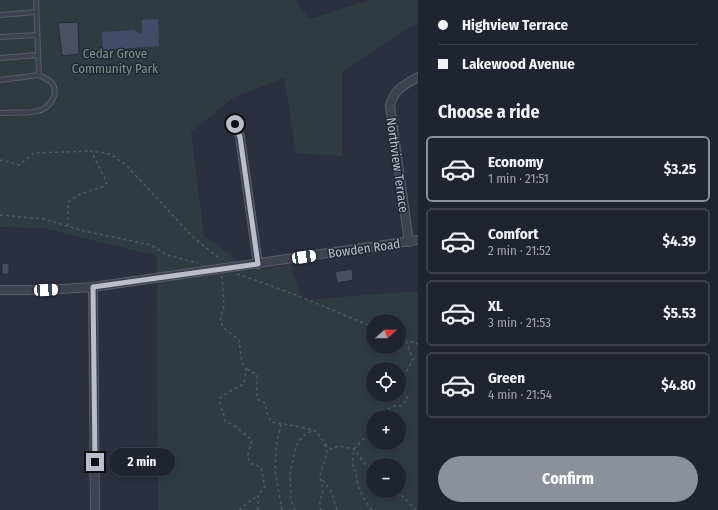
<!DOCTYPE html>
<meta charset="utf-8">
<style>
body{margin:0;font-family:"Fira Sans Condensed",sans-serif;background:#282b38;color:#f1f3f6;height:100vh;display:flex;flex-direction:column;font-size:15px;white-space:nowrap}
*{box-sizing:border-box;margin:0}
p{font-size:13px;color:#a2a4ab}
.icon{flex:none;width:22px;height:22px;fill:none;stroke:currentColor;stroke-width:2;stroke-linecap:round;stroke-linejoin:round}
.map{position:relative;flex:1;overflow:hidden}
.panel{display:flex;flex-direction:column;background:#202330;width:300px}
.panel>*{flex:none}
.banner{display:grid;align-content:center;height:88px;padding:0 20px;background:#202330}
.needle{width:26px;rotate:69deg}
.controls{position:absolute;left:366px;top:314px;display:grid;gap:8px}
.controls a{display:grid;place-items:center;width:40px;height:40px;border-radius:50%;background:#202330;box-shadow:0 2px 6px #0003,0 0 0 1px #3d404c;font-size:20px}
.end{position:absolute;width:18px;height:18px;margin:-9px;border:5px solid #bbbeca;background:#111;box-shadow:0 0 0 2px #111}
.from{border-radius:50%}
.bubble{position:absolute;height:28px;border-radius:14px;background:#202330;box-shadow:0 2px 6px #0003,0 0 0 1px #3d404c;font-size:13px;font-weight:700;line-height:28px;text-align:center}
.car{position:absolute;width:12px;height:24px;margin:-12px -6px;border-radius:5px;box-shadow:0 0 3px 1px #0007;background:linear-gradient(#fff 24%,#345 0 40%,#fff 0 76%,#345 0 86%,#fff 0)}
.banner b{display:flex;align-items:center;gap:14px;height:38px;font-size:15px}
.banner b+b{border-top:1px solid #3d404c}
.banner i{width:10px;height:10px;background:#f1f3f6}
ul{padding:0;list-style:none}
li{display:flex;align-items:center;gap:12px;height:66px;margin:0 8px 6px;padding:0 12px;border:2px solid #3d404c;border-radius:6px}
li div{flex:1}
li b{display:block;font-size:15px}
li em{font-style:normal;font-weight:700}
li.on{border-color:#8c9099}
li>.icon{width:36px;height:36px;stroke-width:1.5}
h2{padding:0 20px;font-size:18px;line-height:48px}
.primary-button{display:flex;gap:8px;margin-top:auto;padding:8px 20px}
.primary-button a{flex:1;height:46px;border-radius:24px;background:#8c9099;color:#fff;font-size:16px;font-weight:700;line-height:46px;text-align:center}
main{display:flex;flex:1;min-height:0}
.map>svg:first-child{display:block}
.green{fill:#2e3c42;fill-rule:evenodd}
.water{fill:#444b68}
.building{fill:#4a4f61;stroke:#252938}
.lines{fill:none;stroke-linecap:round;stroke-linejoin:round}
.lane-casing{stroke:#595d6a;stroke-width:6}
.street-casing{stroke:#595d6a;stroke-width:10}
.path{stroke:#4d5960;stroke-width:1.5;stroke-dasharray:3 3;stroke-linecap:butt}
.lane{stroke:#3e4250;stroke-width:4}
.street{stroke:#3e4250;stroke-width:8}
.route{stroke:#bbbeca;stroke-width:5}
.labels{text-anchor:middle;stroke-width:3;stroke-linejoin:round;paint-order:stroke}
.park-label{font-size:13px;fill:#769885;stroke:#232736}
.street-label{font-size:13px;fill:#bbbeca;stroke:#232736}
</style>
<main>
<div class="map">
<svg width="418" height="510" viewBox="0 0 418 510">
<rect width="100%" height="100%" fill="#2b2f40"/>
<path class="green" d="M0,0H297V4L310,19L369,0H418V22L342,72V156L296,153L284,78L234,97L191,132L204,237L217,244L249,271L290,264L302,300L418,291V510H158L157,256L42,228L0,227ZM373,321H399V347H373ZM373,369H399V395H373ZM373,417H399V443H373ZM373,465H399V491H373Z"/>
<path class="water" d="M158,19L159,46L103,50L102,32L133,30L142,34V20Z"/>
<path class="building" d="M78,22L79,54L62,56L58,23Z
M2,263L9,264V274H2Z
M352,269L353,280L337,283L335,272Z"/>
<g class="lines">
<defs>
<path id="lane" d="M0,15L36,12
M0,37L37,35
M0,58L38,55
M0,80L39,75L36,0
M0,113C11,112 27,114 37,111C49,109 60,94 52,83C49,80 43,77 39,75"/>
<path id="street" d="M235,124L240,137L258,264
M409,242L390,106C393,90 404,85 418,77
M93,287L95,510
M0,290H46L93,287L418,240"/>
</defs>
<use href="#lane" class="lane-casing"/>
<use href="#street" class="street-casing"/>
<path class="path" d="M0,161L2,160L19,165L34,153L91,151
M0,215L44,219L84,231L151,245L167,255L198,263
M68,226V202L80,194L102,187L107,183L91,151L110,154L126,165L194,238L220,259V260
M237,274C283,289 328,308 373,327
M222,276L224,306L220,321L224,328L239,340L242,363L246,369L244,384L230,391L220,398C219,406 224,412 225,421L235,426L252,440L247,457L252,464L261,467L265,487L258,495V510
M399,338L418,344
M247,369L257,375V399L265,403L267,413L271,422L300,427L313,430L317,432L324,443L327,452L320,475L323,492L320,500V508L321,510
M379,417L392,406H401L408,399C395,381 406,375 413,359L406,341
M281,424L276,447L275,471L282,510
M325,444L331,449L339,446L354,449L365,464L373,469
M323,480L331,491L337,510
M397,491L416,510
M239,510L258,495
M295,510L291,500L290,474L296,446L302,437L313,430
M372,510C366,502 361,495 358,485C356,477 357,471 352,464L354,449L373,429"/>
<use href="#lane" class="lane"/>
<use href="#street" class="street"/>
</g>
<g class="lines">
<path class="route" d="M95,462L93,287L258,264L240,137L235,124"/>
</g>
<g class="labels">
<g class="park-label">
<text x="115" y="58">Cedar Grove<tspan x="115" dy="15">Community Park</tspan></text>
</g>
<g class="street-label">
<text transform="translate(398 165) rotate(82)" y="5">Northview Terrace</text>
<text transform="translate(364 248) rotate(-8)" y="5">Bowden Road</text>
</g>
</g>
</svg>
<div class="controls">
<a><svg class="needle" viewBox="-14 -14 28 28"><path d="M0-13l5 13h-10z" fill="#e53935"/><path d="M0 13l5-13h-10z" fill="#a2a4ab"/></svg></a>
<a><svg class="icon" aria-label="locate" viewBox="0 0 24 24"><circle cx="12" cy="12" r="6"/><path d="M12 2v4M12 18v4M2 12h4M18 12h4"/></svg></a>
<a>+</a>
<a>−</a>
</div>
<i class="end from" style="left:235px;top:124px"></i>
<i class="end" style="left:95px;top:462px"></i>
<div class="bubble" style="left:109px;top:448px;width:66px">2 min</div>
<i class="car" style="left:304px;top:257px;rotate:82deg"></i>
<i class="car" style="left:46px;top:290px;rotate:87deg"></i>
</div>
<section class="panel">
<div class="banner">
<b><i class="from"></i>Highview Terrace</b>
<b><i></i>Lakewood Avenue</b>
</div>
<h2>Choose a ride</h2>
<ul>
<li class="on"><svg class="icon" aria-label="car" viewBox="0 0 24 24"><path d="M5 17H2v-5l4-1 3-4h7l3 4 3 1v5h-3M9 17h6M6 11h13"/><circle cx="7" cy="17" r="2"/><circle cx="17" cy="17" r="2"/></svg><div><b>Economy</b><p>1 min · 21:51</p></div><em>$3.25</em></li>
<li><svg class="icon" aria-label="car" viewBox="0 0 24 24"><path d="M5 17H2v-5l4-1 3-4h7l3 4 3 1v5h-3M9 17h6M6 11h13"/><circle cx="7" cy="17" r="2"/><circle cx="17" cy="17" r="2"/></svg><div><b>Comfort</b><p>2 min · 21:52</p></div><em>$4.39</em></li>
<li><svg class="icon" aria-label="car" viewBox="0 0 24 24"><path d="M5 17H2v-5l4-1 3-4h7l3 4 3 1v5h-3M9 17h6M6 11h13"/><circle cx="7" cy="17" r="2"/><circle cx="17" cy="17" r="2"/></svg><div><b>XL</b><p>3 min · 21:53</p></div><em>$5.53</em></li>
<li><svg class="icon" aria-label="car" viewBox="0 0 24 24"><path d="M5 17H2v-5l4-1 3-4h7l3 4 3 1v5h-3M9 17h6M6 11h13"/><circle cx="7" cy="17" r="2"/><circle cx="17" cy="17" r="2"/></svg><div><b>Green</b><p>4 min · 21:54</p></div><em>$4.80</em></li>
</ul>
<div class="primary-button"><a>Confirm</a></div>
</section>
</main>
